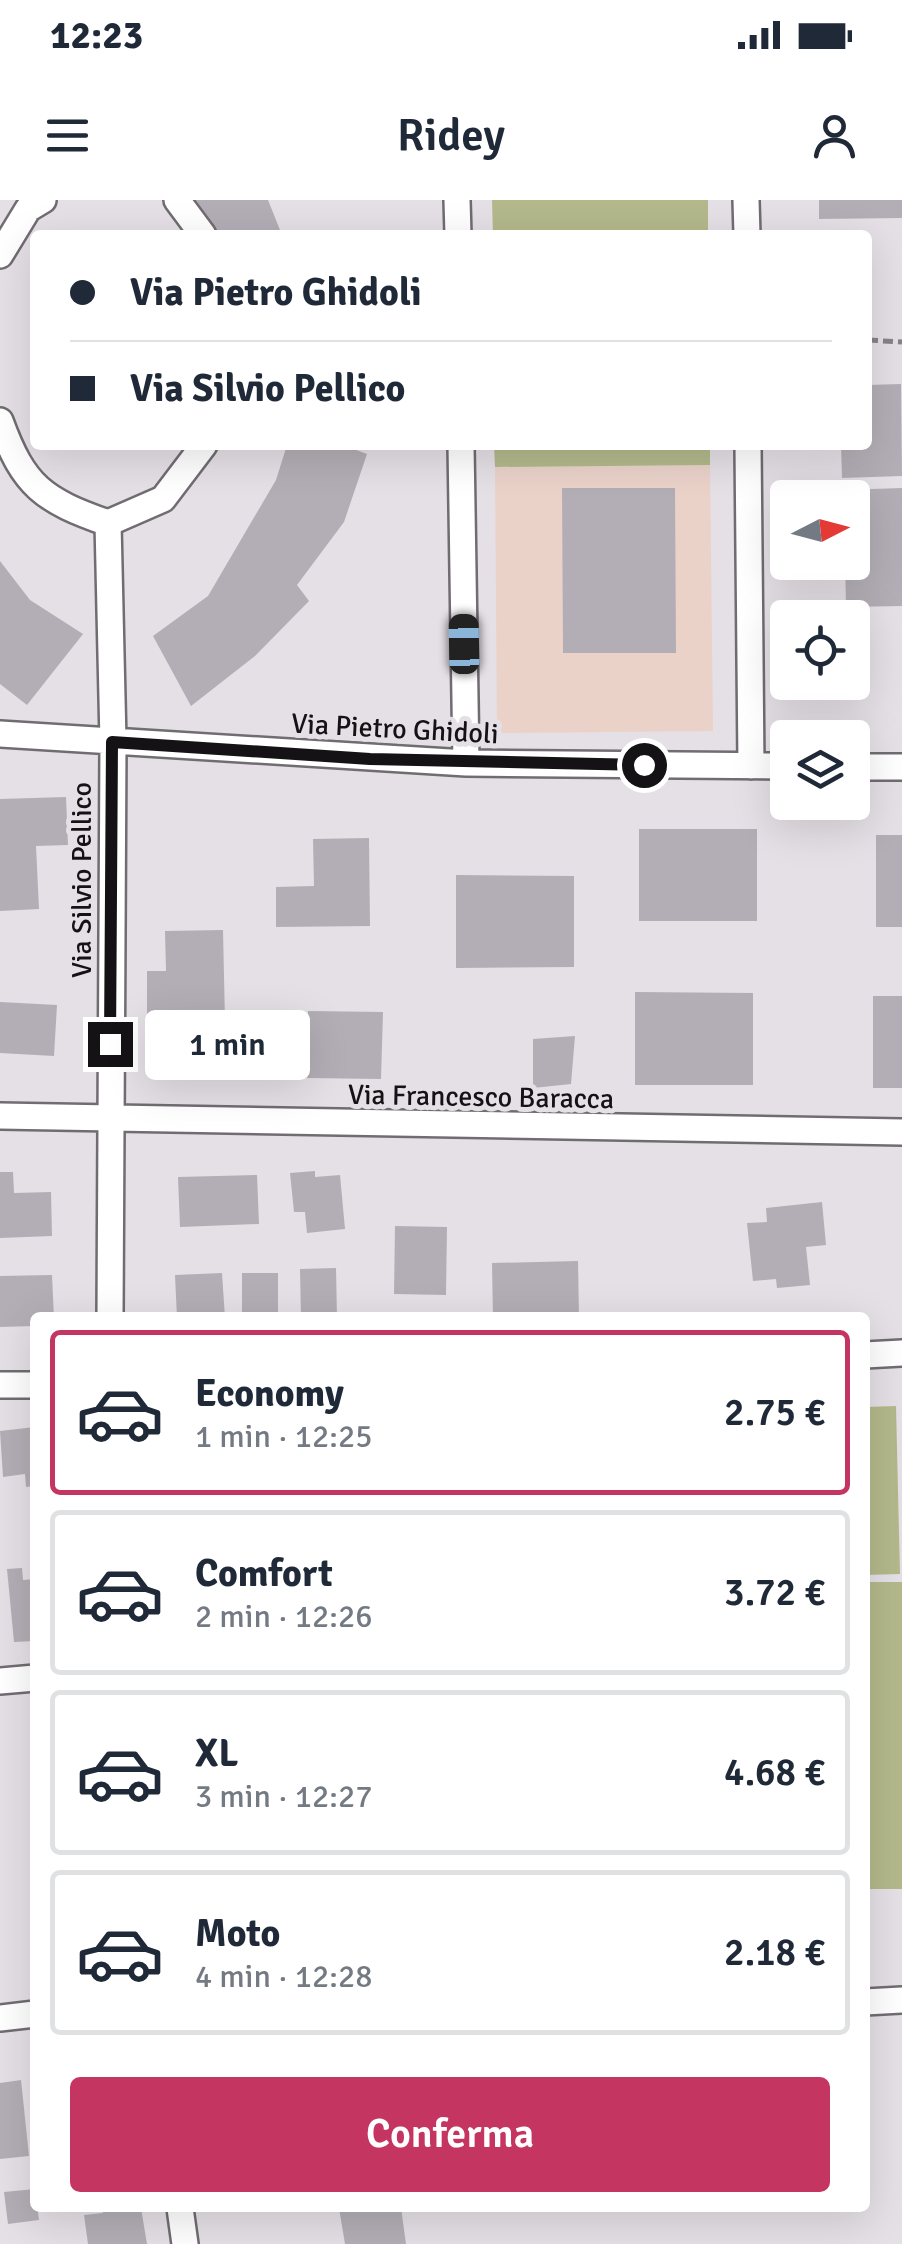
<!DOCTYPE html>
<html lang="it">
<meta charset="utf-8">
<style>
body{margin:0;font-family:Signika,sans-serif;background:#f2f2f3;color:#1f2937;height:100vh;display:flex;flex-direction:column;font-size:38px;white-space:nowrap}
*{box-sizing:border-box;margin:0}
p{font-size:32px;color:#747a83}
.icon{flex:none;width:55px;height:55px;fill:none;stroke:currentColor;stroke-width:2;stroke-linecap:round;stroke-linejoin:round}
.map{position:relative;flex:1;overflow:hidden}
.drawer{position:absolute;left:30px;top:1112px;width:840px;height:900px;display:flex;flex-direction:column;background:#fff;border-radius:10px;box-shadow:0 10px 40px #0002}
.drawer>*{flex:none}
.banner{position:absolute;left:30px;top:30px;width:842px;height:220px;border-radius:10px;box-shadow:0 10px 40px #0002;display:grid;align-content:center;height:220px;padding:0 40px;background:#fff}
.needle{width:65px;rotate:84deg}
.fabs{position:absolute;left:770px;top:280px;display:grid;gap:20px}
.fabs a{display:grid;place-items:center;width:100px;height:100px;border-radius:10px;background:#fff;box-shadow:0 10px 40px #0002;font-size:50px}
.end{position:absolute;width:45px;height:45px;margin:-22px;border:12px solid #141214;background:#fff;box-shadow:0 0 0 5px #fff}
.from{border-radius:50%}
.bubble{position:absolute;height:70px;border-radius:10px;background:#fff;box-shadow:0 10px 40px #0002;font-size:32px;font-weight:600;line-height:70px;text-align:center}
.car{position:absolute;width:30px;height:60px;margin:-30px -15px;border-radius:12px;box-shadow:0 0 8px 2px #0007;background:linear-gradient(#222 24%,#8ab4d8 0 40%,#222 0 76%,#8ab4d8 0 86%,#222 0)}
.banner b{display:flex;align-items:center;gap:35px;height:95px;font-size:38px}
.banner b+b{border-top:2px solid #e0e1e3}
.banner i{width:25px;height:25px;background:#1f2937}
ul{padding:18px 0 0;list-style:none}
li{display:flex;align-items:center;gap:30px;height:165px;margin:0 20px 15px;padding:0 20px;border:5px solid #e0e1e3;border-radius:10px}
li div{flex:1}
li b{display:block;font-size:38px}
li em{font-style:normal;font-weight:600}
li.on{border-color:#c43561}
li>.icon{width:90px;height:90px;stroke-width:1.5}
.primary-button{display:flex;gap:20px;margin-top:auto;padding:20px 40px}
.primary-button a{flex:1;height:115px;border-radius:10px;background:#c43561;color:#fff;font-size:40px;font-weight:600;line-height:115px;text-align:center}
.status{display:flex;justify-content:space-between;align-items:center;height:70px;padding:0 50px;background:#fff;direction:ltr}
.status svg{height:28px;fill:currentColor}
header{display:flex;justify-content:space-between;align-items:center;height:130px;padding:0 40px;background:#fff;font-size:45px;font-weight:600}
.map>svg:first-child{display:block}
.education{fill:#ead2c9}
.green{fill:#b3b98b}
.building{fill:#b3aeb5}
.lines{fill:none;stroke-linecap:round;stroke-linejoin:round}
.street-casing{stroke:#716c72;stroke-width:30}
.path{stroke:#878287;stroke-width:5;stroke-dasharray:10 5;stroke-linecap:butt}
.street{stroke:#fff;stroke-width:25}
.route{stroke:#141214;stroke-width:12}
.labels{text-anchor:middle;stroke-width:10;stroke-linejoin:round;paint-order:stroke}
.street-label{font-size:28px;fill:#141214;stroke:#e5dfe6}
</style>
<div class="status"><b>12:23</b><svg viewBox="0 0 49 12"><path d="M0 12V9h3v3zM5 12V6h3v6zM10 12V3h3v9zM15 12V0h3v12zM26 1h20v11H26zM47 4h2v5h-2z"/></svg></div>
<header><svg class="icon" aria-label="menu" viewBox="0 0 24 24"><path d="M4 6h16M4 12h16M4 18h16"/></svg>Ridey<svg class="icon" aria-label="person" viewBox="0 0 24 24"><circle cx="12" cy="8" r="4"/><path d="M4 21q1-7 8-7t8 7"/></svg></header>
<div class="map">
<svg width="902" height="2044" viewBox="0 0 902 2044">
<rect width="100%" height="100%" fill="#e5dfe6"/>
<path class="education" d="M710,265L713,531L497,533L495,267Z"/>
<path class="green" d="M492,0H708V35H493Z
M494,245H710V265L495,267Z
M896,1206L900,1374L865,1375V1207Z
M865,1382H902V1689H865Z"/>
<path class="building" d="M185,0H268L282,35H211Z
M819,0H902V18L819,19Z
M901,184L902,276L842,278L841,245H868V185Z
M287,245H343L367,254L344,322L297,385L309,401L255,456L191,506L153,436L208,396L276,280Z
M562,288H675L676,453H563Z
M902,288V406L846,407L845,362H852V298H842V290Z
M0,361L30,400L83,434L27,505L0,484Z
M66,597L68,645L36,646L39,709L0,711V599Z
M639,629H757V721H639Z
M876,635H902V727H876Z
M369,638L370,726L276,727V687L314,686L313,639Z
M456,675L574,676V767L456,768Z
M223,730L225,822L147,824V771H166L165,731Z
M635,792L753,793V885H635Z
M873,796H902V888H873Z
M0,802L57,805L54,856L0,853Z
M308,811L383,812L381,879L307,878Z
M575,836L571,884L533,888V839Z
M315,971V977L340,975L345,1029L307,1033L305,1012H294L290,973Z
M0,972H13L14,993L51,992L52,1036L0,1038Z
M257,975L259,1024L180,1027L178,977Z
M822,1002L826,1045L806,1047L810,1085L777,1088L776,1079L753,1081L747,1023L767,1022L766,1008Z
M395,1026L447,1027L446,1095L394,1094Z
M578,1061L579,1118H493L492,1063Z
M336,1068L337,1118H301L300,1069Z
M222,1073L225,1118H177L175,1075Z
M242,1073H278V1118H242Z
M52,1075L54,1118H35V1126L0,1127V1076Z
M35,1227V1286L26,1287L25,1274L3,1277L0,1231Z
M22,1368L23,1380L35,1379V1441L14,1442L7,1369Z
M21,1880L29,1956L0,1959V1883Z
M35,1989L39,2020L8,2024L4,1992Z
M102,2008H141L147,2044H88L84,2015L103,2013Z
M339,2008H401L406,2044H345Z"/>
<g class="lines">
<defs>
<path id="street" d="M177,0L203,35
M457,0L458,35
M746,0L747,35
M0,55L28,9L43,0
M0,221C24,287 43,300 108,323
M461,245L466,563
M748,245L751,566
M0,534L466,563L788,566
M852,567H902
M0,916L902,932
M110,1118L113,542L108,323L163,299L204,245
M865,1155L902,1153
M0,1185H35
M0,1481L35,1478
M865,1802L902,1800
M0,1818L35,1814
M180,2008L185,2044"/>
</defs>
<use href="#street" class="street-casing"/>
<path class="path" d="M868,140L902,142"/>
<use href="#street" class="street"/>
</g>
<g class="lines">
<path class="route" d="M110,844L112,542L370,559L644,565"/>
</g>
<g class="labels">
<g class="street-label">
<text transform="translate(395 528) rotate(3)" y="10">Via Pietro Ghidoli</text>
<text transform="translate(81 680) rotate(-90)" y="10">Via Silvio Pellico</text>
<text transform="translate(481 896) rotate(1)" y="10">Via Francesco Baracca</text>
</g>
</g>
</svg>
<div class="fabs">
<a><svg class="needle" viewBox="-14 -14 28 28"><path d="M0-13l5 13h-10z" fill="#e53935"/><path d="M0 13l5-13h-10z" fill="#747a83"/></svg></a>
<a><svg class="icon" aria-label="locate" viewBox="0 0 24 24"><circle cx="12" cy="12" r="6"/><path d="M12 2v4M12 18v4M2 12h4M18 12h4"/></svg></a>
<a><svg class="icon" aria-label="layers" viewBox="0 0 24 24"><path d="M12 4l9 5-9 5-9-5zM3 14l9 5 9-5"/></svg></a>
</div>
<i class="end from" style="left:644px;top:565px"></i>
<i class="end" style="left:110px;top:844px"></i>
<div class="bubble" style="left:145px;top:810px;width:165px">1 min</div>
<i class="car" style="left:464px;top:444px;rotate:359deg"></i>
<div class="banner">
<b><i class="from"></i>Via Pietro Ghidoli</b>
<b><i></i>Via Silvio Pellico</b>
</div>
<section class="drawer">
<ul>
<li class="on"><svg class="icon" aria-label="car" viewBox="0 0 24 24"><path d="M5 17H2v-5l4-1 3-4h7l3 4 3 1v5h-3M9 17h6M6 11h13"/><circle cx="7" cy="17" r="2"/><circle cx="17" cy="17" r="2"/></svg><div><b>Economy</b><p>1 min · 12:25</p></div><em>2.75 €</em></li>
<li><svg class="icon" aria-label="car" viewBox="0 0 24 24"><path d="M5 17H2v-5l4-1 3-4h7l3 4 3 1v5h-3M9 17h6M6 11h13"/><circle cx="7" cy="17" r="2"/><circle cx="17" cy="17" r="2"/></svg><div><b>Comfort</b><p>2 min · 12:26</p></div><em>3.72 €</em></li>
<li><svg class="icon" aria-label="car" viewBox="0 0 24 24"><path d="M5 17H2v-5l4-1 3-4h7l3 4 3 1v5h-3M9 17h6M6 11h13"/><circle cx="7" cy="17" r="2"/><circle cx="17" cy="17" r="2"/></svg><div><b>XL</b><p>3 min · 12:27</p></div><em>4.68 €</em></li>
<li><svg class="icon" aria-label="car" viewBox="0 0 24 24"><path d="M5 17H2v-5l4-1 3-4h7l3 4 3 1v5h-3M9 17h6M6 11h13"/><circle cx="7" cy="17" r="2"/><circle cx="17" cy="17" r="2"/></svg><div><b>Moto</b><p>4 min · 12:28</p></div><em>2.18 €</em></li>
</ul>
<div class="primary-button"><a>Conferma</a></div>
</section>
</div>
